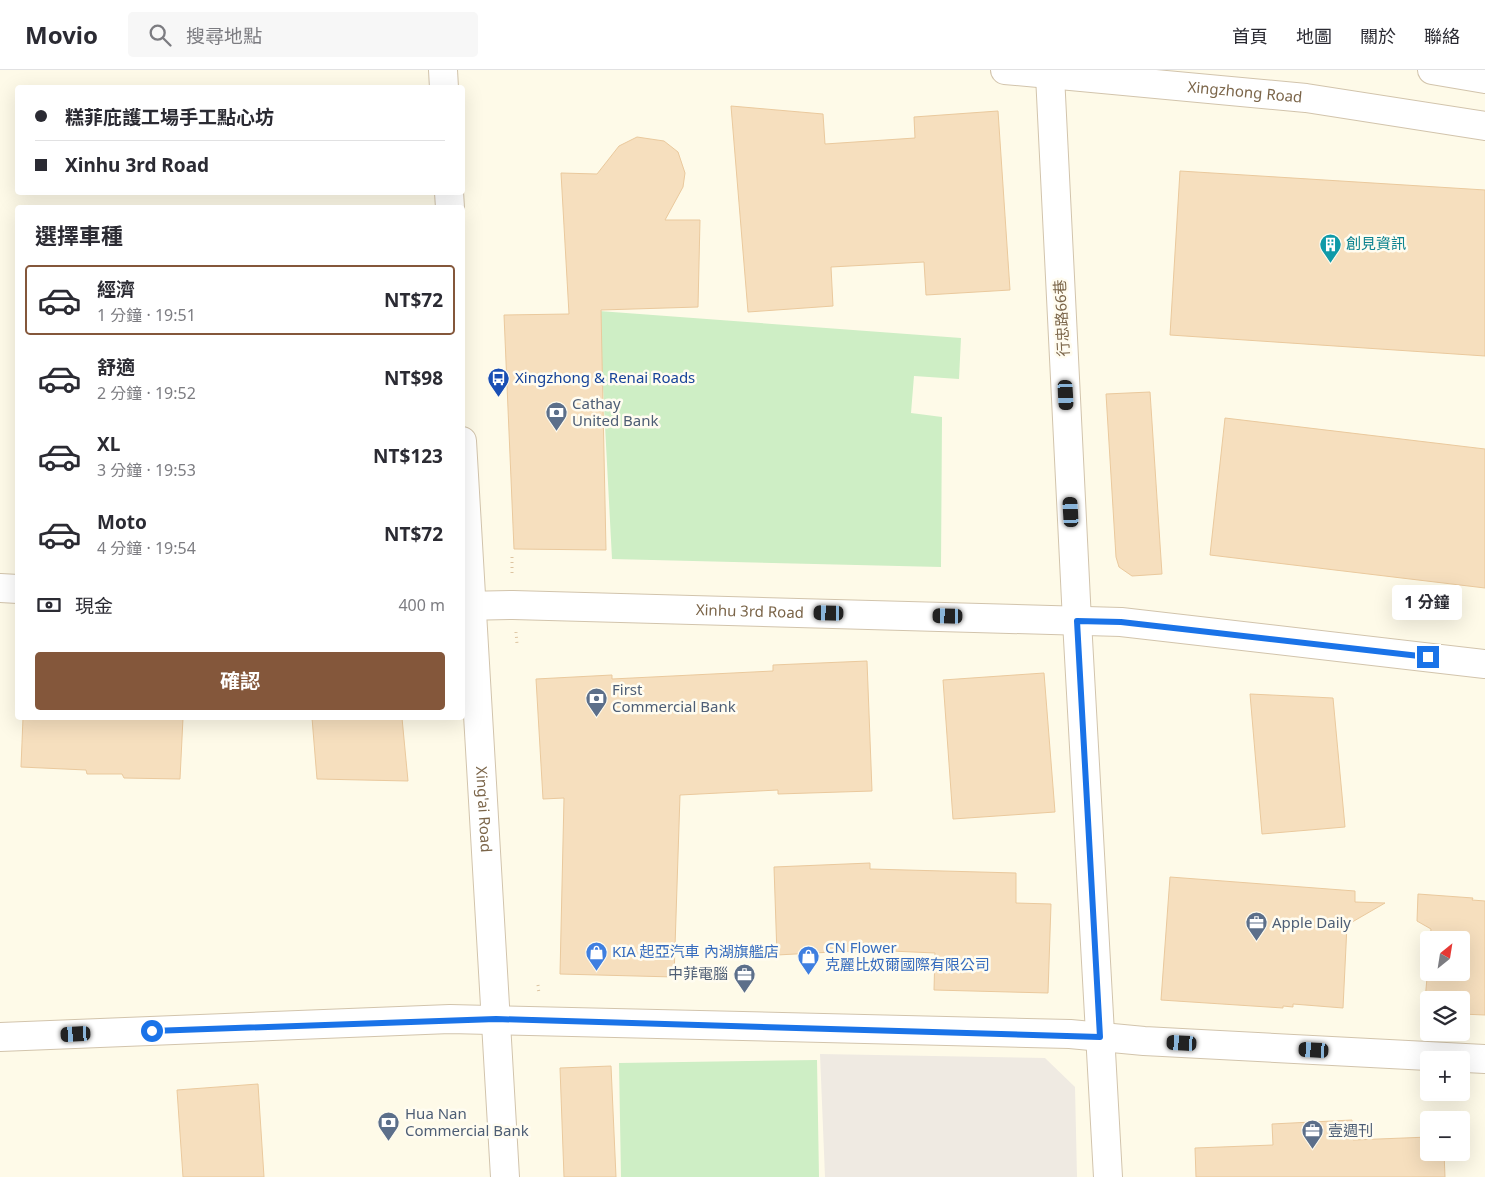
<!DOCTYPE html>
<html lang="zh-TW">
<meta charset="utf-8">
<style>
body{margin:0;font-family:"Noto Sans","Noto Sans TC",sans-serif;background:#f7f7f7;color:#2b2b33;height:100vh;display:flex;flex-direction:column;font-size:19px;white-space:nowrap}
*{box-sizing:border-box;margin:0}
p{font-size:16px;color:#7c7c81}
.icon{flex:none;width:28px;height:28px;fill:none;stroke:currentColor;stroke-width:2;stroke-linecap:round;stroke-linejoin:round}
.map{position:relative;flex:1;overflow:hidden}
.drawer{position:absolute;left:15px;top:135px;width:450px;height:515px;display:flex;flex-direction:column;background:#fff;border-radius:5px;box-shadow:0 5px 20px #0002}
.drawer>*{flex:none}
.top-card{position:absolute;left:15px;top:15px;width:450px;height:110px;border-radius:5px;box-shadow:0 5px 20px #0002;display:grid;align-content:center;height:110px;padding:0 20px;background:#fff}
.needle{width:32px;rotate:30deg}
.buttons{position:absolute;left:1420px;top:861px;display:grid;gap:10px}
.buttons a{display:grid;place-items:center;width:50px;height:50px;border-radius:5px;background:#fff;box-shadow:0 5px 20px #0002;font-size:25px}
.end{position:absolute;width:22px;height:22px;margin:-11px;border:6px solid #1a73e8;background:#fff;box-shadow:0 0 0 2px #fff}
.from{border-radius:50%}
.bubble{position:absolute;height:35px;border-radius:5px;background:#fff;box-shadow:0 5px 20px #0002;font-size:16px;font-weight:700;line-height:35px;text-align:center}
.car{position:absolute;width:15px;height:30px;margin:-15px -8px;border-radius:6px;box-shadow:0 0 4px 1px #0007;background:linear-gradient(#222 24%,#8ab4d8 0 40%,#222 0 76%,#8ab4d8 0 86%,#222 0)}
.top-card b{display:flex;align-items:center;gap:18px;height:48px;font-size:19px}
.top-card b+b{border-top:1px solid #e1e1e2}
.top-card i{width:12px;height:12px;background:#2b2b33}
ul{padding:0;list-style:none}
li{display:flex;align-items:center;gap:15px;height:70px;margin:0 10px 8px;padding:0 10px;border:2px solid transparent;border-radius:5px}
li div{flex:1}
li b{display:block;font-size:19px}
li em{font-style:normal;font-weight:700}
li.selected{border-color:#84573b}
li>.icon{width:45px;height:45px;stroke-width:1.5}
h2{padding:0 20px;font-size:22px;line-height:60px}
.pay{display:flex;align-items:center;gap:12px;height:55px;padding:0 20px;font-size:19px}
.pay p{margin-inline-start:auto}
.button{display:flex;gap:10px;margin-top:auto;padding:10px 20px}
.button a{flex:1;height:58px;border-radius:5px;background:#84573b;color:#fff;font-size:20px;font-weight:700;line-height:58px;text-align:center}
header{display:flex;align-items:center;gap:30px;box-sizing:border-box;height:70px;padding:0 25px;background:#fff;border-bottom:1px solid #e1e1e2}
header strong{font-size:24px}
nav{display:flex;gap:28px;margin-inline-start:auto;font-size:18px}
.search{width:350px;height:45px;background:#f7f7f7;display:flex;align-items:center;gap:12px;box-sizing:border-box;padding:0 18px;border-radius:5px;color:#7c7c81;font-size:19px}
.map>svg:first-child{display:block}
.industrial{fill:#efeae2}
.green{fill:#ceeec5}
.building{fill:#f6dfbe;stroke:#eac99d}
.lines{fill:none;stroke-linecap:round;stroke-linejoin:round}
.minor-casing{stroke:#d2c4ac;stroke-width:30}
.path{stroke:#dcc3a0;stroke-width:3;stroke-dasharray:1 4;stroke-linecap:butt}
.minor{stroke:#fff;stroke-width:28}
.route{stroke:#1a73e8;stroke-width:6}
.labels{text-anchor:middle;stroke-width:5;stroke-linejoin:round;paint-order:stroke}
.street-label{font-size:15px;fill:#7b6549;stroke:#fffcf0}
.culture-label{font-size:15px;fill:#0d838f;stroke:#fffcf0;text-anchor:start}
.transit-label{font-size:15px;fill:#164399;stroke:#fffcf0;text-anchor:start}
.service-label{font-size:15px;fill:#4e5e75;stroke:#fffcf0;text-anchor:start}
.shop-label{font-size:15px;fill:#366cbe;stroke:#fffcf0;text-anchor:start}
</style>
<header>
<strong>Movio</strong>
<div class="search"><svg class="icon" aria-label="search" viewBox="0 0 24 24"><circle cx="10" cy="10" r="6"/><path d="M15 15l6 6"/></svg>搜尋地點</div>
<nav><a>首頁</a><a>地圖</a><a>關於</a><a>聯絡</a></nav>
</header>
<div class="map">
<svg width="1485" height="1107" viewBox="0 0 1485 1107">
<rect width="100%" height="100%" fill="#fefae8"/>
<path class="industrial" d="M820,984L1045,988L1075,1017L1077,1107H825Z"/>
<path class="green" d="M599,241L961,268L959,309L914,306L911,343L942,347L941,497L612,489Z
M817,990L819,1107H621L619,993Z"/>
<path class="building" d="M731,36L823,44L825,74L915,68L914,47L998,41L1010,220L926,225L924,192L831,197L833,236L748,242Z
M637,67L664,71L678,82L685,103L683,117L665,150H700L698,237L601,240L606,480L514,479L504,245L569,244L561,103L597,104L619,76Z
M1180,101L1485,120V286L1170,265Z
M1150,322L1162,504L1132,506L1119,497L1116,487L1106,324Z
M1225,348L1485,379V518L1210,485Z
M867,591L872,721L778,724V720L680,725L674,907L560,904L564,728L543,729L536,609L612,605V609L773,601V595Z
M1044,603L1055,742L953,749L943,610Z
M1250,624L1333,628L1345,757L1262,764Z
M23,648H183L180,709L124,708L122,704H87L86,700L21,697Z
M312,648H402L408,711L317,709Z
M870,793V799L1016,803V833L1051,834L1048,923L934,920L935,883L869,880L777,885L774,797Z
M1170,807L1355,821V832L1385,833L1347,855L1343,938L1293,934V937L1283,936V938L1161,930Z
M1418,824L1473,828L1472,830L1485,831V945L1461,944V930H1429V942H1424L1429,885V902H1461V870H1430L1431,859L1417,851Z
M611,996L616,1107H564L560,998Z
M258,1014L264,1107H183L177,1020Z
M1352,1050L1353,1070L1429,1067V1082H1444L1445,1107H1196L1195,1078L1273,1075L1272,1054Z"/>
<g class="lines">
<defs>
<g id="minor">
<path d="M443,0L444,18"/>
<path id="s1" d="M1005,0L1306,28L1485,56"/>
<path d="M1432,0L1485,9"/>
<path d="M1050,5L1077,551L1108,1107"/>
<path d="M449,122L450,138"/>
<path id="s2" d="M462,371L505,1107"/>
<path d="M0,518L18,519"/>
<path id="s3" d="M462,536L513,535L1121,552L1485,594"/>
<path d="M0,967L450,949L1070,964L1144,971L1485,989"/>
</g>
</defs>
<use href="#minor" class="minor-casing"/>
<path class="path" d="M512,487V506
M516,562L517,574
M538,915L539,924"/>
<use href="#minor" class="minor"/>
</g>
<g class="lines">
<path class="route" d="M152,961L496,949L1100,967L1077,551L1121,552L1428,587"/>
</g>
<defs>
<symbol id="building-pin" viewBox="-11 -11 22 30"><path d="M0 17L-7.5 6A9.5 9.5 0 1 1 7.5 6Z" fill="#0f9aa8" stroke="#fffcf0"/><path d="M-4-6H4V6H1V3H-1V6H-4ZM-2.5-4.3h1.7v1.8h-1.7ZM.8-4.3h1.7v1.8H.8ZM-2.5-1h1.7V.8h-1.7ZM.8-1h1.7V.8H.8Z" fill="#fff"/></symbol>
<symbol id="bus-pin" viewBox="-11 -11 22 30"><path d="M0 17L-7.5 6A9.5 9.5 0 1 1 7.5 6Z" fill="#1a4fb4" stroke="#fffcf0"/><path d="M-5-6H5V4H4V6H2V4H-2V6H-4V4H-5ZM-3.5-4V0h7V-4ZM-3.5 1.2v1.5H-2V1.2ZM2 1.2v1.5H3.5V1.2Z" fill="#fff"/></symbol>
<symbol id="bank-pin" viewBox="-11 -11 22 30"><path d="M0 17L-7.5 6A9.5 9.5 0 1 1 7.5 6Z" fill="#5c6f8a" stroke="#fffcf0"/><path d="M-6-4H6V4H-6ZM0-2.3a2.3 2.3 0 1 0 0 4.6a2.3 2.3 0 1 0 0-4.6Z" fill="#fff"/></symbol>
<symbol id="office-pin" viewBox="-11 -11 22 30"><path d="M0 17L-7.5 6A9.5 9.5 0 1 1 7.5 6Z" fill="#5c6f8a" stroke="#fffcf0"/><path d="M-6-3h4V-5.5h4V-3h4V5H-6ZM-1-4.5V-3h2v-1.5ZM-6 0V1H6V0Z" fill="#fff"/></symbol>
<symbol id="shop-pin" viewBox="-11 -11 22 30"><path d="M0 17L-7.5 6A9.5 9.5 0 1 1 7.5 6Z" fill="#3f7fe0" stroke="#fffcf0"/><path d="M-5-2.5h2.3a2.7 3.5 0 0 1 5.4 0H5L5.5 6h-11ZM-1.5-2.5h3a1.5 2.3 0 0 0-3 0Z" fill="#fff"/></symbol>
</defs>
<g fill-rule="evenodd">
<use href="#building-pin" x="1318" y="162" width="25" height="34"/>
<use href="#bus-pin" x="486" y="296" width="25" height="34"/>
<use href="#bank-pin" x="544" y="330" width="25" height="34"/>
<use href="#bank-pin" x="584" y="616" width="25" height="34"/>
<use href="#office-pin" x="1244" y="840" width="25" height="34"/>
<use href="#shop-pin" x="584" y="870" width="25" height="34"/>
<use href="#shop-pin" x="796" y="874" width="25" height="34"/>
<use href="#office-pin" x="732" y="892" width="25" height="34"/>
<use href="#bank-pin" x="376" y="1040" width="25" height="34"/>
<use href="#office-pin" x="1300" y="1048" width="25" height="34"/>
</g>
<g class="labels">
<g class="street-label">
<text dy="5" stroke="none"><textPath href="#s1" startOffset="241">Xingzhong Road</textPath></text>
<text transform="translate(1062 248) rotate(-93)" y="5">行忠路66巷</text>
<text dy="5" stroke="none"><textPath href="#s3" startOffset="288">Xinhu 3rd Road</textPath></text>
<text dy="5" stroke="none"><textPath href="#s2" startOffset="369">Xing'ai Road</textPath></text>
</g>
<g class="culture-label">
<text x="1346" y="179">創見資訊</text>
</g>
<g class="transit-label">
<text x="515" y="313">Xingzhong &amp; Renai Roads</text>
</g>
<g class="service-label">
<text x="572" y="339">Cathay<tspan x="572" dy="17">United Bank</tspan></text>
<text x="612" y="625">First<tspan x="612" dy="17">Commercial Bank</tspan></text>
<text x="1272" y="858">Apple Daily</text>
<text x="728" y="909" text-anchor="end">中菲電腦</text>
<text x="405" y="1049">Hua Nan<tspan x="405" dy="17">Commercial Bank</tspan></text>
<text x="1328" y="1066">壹週刊</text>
</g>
<g class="shop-label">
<text x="825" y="883">CN Flower<tspan x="825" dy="17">克麗比奴爾國際有限公司</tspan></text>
<text x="612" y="887">KIA 起亞汽車 內湖旗艦店</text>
</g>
</g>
</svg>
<div class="buttons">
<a><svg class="needle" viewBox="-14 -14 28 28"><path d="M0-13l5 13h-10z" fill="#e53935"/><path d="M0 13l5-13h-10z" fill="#7c7c81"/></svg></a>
<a><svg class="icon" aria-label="layers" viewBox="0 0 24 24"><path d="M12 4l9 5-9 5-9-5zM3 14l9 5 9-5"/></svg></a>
<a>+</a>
<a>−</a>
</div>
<i class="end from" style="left:152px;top:961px"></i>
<i class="end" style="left:1428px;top:587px"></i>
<div class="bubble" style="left:1392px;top:515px;width:70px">1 分鐘</div>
<i class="car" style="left:1066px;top:325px;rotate:177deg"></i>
<i class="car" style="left:1071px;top:442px;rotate:357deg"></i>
<i class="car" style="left:829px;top:543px;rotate:271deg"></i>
<i class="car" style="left:948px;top:546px;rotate:271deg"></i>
<i class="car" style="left:76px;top:964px;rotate:267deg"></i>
<i class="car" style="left:1182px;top:973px;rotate:273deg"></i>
<i class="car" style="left:1314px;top:980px;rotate:273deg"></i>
<div class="top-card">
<b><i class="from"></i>糕菲庇護工場手工點心坊</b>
<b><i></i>Xinhu 3rd Road</b>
</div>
<section class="drawer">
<h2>選擇車種</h2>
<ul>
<li class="selected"><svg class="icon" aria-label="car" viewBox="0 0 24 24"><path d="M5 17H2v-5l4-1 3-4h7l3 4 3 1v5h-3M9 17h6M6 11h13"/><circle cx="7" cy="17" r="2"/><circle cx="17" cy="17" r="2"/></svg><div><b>經濟</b><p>1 分鐘 · 19:51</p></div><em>NT$72</em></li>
<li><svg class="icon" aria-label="car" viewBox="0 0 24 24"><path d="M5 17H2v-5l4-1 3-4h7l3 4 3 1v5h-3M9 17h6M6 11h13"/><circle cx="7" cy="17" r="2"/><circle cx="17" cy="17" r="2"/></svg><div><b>舒適</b><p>2 分鐘 · 19:52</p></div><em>NT$98</em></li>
<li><svg class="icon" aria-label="car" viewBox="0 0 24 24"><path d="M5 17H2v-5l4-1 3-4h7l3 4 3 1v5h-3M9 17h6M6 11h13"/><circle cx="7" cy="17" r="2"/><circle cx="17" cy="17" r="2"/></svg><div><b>XL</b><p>3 分鐘 · 19:53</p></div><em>NT$123</em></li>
<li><svg class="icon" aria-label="car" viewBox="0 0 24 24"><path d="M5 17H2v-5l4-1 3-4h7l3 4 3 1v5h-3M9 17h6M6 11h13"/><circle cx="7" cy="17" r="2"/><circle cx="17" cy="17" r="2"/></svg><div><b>Moto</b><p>4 分鐘 · 19:54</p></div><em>NT$72</em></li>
</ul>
<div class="pay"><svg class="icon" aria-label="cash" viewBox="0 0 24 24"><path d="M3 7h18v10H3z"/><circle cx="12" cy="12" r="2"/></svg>現金<p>400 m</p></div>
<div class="button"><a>確認</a></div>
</section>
</div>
